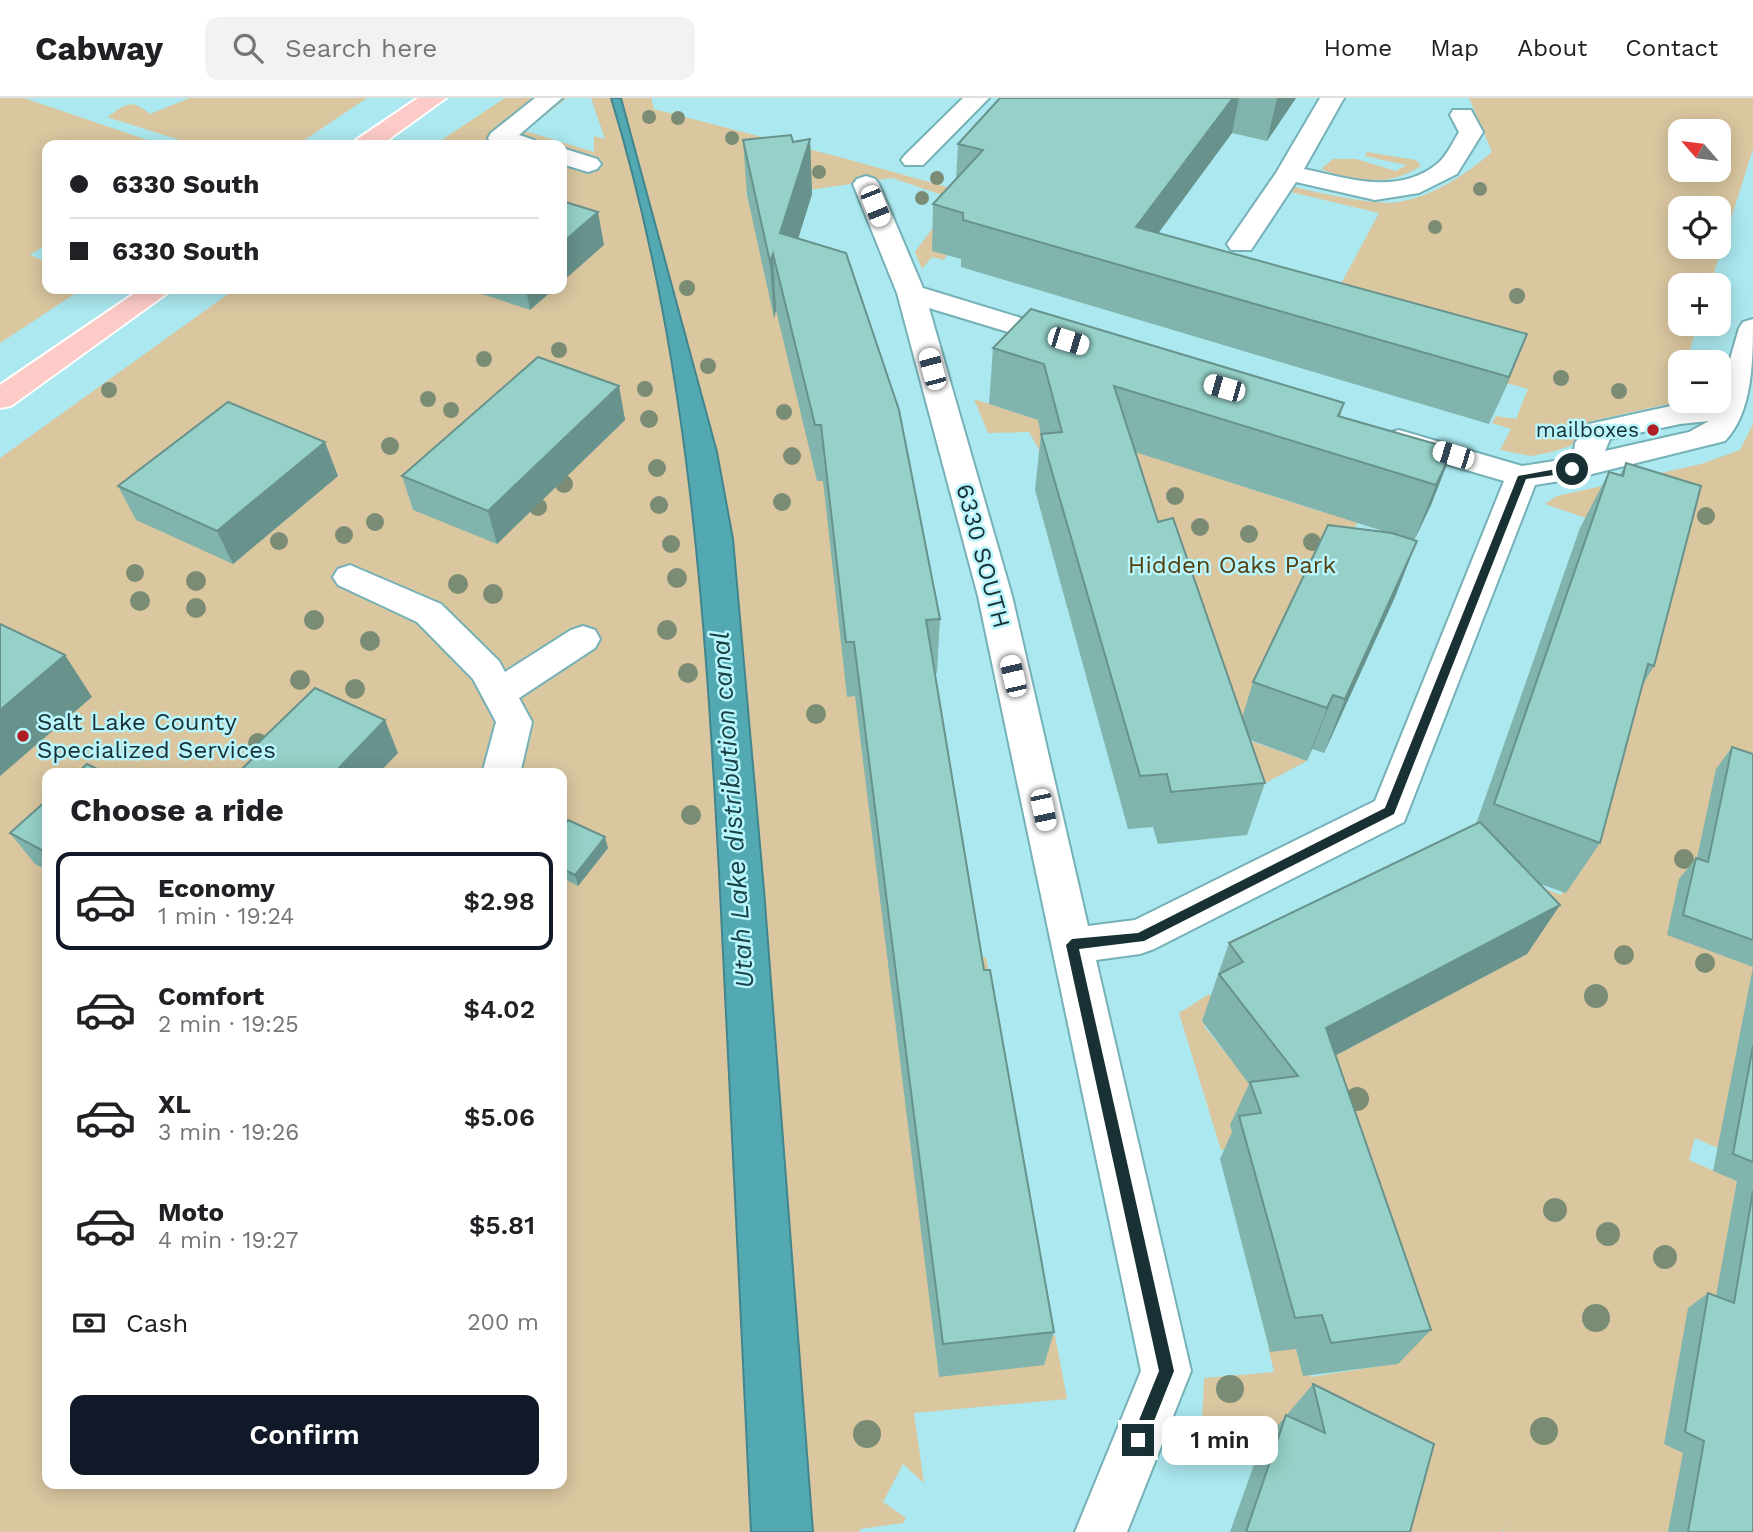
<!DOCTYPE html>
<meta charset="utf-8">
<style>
body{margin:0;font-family:"Work Sans",sans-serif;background:#f2f2f2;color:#202124;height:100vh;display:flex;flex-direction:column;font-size:26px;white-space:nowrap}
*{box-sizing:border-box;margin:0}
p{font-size:23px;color:#757577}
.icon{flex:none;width:38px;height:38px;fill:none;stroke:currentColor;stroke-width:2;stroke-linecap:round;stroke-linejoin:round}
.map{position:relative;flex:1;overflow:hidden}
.side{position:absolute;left:42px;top:670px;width:525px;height:721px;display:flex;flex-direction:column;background:#fff;border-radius:14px;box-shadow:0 4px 18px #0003}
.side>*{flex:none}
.top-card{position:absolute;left:42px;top:42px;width:525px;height:154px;border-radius:14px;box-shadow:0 4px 18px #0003;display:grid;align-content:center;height:154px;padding:0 28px;background:#fff}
.needle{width:46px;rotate:298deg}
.tools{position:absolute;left:1668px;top:21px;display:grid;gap:14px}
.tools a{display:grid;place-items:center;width:63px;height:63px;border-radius:14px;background:#fff;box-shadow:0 4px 18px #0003;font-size:35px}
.end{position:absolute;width:32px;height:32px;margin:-16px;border:9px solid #193134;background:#fff;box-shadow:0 0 0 4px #fff}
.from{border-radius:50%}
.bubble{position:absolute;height:49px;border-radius:14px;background:#fff;box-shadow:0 4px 18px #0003;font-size:23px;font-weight:600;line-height:49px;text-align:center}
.car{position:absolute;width:21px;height:42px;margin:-21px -10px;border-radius:9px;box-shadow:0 0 5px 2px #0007;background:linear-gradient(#fff 24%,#345 0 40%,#fff 0 76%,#345 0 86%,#fff 0)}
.top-card b{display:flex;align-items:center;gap:24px;height:66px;font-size:26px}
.top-card b+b{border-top:2px solid #e0e0e0}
.top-card i{width:18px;height:18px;background:#202124}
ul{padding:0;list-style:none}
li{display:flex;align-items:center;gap:21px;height:98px;margin:0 14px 10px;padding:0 14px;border:4px solid transparent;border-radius:14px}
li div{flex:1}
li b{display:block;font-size:26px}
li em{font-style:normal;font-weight:600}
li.current{border-color:#111827}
li>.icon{width:63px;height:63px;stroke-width:1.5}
h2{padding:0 28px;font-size:32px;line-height:84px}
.pay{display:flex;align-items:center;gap:18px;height:77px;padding:0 28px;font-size:26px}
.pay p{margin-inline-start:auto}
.button{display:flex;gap:14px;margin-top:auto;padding:14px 28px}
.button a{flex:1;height:80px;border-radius:14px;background:#111827;color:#fff;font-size:28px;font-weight:600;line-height:80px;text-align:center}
header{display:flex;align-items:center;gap:42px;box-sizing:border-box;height:98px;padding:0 35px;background:#fff;border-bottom:2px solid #e0e0e0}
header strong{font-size:33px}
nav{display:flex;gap:38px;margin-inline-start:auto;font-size:24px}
.search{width:490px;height:63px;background:#f2f2f2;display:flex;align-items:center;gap:18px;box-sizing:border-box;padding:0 24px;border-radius:14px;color:#757577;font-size:26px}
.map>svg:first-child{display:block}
.green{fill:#dac7a0;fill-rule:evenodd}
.water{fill:#53a9b2;stroke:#42858c;stroke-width:2}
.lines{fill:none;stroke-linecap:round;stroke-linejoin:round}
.minor-casing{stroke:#75b1b7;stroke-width:4}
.major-casing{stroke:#fff;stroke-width:4}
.minor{fill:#fff;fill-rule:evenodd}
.major{fill:#fdcbc7;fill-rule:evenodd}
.tree{fill:#7b8c75}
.wall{fill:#80b4ac;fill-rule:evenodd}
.shaded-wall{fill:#68928c}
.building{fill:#95d1c8;stroke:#68928c;stroke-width:2}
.route{fill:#193134}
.poi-dot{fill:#af1d25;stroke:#b8f5fc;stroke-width:2.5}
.labels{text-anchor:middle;stroke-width:5;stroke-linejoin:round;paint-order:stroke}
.far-poi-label{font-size:21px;fill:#193134;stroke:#b8f5fc;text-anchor:end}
.street-label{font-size:24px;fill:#193134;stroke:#b8f5fc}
.park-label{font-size:24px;fill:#544011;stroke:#b8f5fc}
.poi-label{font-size:24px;fill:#193134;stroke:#b8f5fc;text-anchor:start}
.water-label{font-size:26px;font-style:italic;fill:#184145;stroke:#b8f5fc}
</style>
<header>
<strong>Cabway</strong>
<div class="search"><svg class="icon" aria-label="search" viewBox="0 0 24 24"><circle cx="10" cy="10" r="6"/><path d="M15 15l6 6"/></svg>Search here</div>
<nav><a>Home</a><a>Map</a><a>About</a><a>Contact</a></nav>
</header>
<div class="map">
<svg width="1753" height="1434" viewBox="0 0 1753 1434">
<rect width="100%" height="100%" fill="#abe8ef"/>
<g class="green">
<path d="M 0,0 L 24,0 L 162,47 L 47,47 L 47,146 L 30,157 L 47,164 L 47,191 L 82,191 L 0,245 Z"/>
<path d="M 190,0 L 367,0 L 297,47 L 195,47 L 107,19 C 128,6 129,0 150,16 Z"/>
<path d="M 505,0 L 567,0 L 525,33 L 594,54 L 594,38 L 605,41 L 591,0 L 651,0 L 654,11 L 843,60 L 1335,197 L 1379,115 L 1282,92 L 1286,87 C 1311,93 1374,108 1398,104 C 1434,98 1465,77 1492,54 L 1469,0 L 1753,0 L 1753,51 L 1710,187 L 1680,187 L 1680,226 L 1698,226 L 1686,264 L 1680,264 L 1680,303 L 1699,303 L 1698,305 L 1677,304 L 1597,322 L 1570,348 L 1552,354 L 1531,358 L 1500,352 L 1511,331 L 1492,325 L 1496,318 L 1516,321 L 1528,291 L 1294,225 L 1288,265 L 1226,247 L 1231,239 L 948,155 L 944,162 L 932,159 L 922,171 L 915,154 L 954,101 L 892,80 L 809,92 L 746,94 L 831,406 L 853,598 L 919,595 L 918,581 L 936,579 L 946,637 L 926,639 L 964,860 L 986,859 L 999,936 L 947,1278 L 1032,1265 L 1029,1245 L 1055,1237 L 1067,1301 L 914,1315 L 924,1385 L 903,1366 L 883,1404 L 906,1420 L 903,1425 L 860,1431 L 859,1434 L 0,1434 L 0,360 L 235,191 L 562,191 L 562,47 L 434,47 ZM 1680,33 L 1718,33 L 1718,72 L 1680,72 ZM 1680,110 L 1718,110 L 1718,149 L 1680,149 ZM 47,676 L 562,676 L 562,1386 L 47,1386 Z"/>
<path d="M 1367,54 L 1416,62 L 1421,68 C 1388,89 1356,85 1321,71 L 1333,61 L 1356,61 L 1396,73 L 1406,67 L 1365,58 Z"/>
<path d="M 974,301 L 1322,414 L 1377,390 L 1237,638 L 1307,663 L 1235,701 L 1029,334 L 988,335 Z"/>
<path d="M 1753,326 L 1753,939 L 1736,1058 L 1695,1040 L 1689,1062 L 1737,1083 L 1722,1169 L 1753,1386 L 1674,1404 L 1668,1434 L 1504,1434 L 1505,1426 L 1503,1434 L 1375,1434 L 1288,1360 L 1202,1326 L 1204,1280 L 1274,1274 L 1268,1249 L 1297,1246 L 1311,1279 L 1393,1266 L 1245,1046 L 1221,1052 L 1179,915 L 1209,896 L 1222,916 L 1204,928 L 1252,988 L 1490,769 L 1561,797 L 1605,649 L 1589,421 L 1545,406 L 1557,398 L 1701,366 L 1740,352 Z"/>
</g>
<path class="water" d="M 611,0 L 621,0 L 717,354 L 733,441 L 764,792 L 813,1434 L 751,1434 C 740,1214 731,994 719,774 C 705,513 688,252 611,0 Z"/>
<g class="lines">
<defs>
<g id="minor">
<path d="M 535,0 L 562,0 L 519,37 L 534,42 L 537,47 L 491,45 L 488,40 L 491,35 Z"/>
<path d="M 963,0 L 989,0 L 923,67 L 905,67 L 901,62 L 905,57 Z"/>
<path d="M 1320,0 L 1344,0 L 1304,71 C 1348,80 1397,98 1437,66 C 1446,59 1453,44 1459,34 L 1450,17 L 1453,12 L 1471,12 L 1483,34 L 1457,76 L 1419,95 L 1375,102 L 1296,84 L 1251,152 L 1231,152 L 1227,146 L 1276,75 Z"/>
<path d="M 562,50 L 597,61 L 601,66 L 597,71 L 588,74 L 562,66 Z"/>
<path d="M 866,78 L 875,81 L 879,86 L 923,190 L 1077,237 L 1081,243 L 1077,249 L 1067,252 L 929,210 L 1012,498 L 1088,828 L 1135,822 L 1375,703 L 1504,383 L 1388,349 L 1384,342 L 1388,335 L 1399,332 L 1522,368 L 1573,360 L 1575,345 L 1589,326 L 1680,306 L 1718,303 L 1739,230 L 1743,224 L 1753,221 C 1753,261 1753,314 1725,343 L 1572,381 L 1535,387 L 1404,724 L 1154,851 L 1140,856 L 1096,862 L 1191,1273 L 1127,1434 L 1075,1434 L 1141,1273 L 978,498 L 897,195 L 853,86 L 857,81 ZM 1709,323 L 1689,334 L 1605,353 L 1610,341 L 1680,326 Z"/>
<path d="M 350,467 L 441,506 L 499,563 L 505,574 L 571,532 L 583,528 L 595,532 L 600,541 L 595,550 L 519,600 L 532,624 L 520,676 L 482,676 L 496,624 L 473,581 L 417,524 L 338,487 L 333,479 L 338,471 Z"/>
</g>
<g id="major">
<path d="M 418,0 L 446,0 L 381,47 L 353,47 L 356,42 Z"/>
<path d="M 141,191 L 173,191 L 11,308 L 0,310 L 0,287 Z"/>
</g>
</defs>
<use href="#minor" class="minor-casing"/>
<use href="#major" class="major-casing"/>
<use href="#minor" class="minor"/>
<use href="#major" class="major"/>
</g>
<g class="tree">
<circle cx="649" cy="19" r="7"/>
<circle cx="678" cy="20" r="7"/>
<circle cx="732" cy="40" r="7"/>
<circle cx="819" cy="74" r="7"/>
<circle cx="937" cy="80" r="7"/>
<circle cx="1480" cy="91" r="7"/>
<circle cx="922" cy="100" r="7"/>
<circle cx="1435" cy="129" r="7"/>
<circle cx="687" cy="190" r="8"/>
<circle cx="1517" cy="198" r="8"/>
<circle cx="559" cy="252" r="8"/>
<circle cx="484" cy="261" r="8"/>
<circle cx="708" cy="268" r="8"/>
<circle cx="1561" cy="280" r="8"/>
<circle cx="645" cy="291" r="8"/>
<circle cx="109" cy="292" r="8"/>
<circle cx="1619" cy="293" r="8"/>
<circle cx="428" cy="301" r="8"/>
<circle cx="451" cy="312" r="8"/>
<circle cx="784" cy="314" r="8"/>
<circle cx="649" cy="321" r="9"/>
<circle cx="390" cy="348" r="9"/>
<circle cx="792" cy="358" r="9"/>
<circle cx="657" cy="370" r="9"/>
<circle cx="564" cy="386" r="9"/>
<circle cx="1175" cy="398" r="9"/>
<circle cx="782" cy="404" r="9"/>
<circle cx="659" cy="407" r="9"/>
<circle cx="538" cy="409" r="9"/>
<circle cx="1706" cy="418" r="9"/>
<circle cx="375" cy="424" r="9"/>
<circle cx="1200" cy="429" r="9"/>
<circle cx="1249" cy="436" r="9"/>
<circle cx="344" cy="437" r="9"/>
<circle cx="279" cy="443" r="9"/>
<circle cx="1312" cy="444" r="9"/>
<circle cx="671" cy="446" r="9"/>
<circle cx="135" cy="475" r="9"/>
<circle cx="677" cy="480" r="10"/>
<circle cx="196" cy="483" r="10"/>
<circle cx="458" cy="486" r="10"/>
<circle cx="493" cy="496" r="10"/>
<circle cx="140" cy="503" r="10"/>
<circle cx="196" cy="510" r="10"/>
<circle cx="314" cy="522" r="10"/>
<circle cx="667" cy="532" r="10"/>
<circle cx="370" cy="543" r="10"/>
<circle cx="688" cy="575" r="10"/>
<circle cx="300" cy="582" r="10"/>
<circle cx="355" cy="591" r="10"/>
<circle cx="816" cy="616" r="10"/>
<circle cx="258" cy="645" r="10"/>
<circle cx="691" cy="717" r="10"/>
<circle cx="1684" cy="761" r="10"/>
<circle cx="1624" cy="857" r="10"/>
<circle cx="1705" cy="865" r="10"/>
<circle cx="1596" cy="898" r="12"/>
<circle cx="1357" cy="1001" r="12"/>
<circle cx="1555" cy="1112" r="12"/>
<circle cx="1608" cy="1136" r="12"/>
<circle cx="1665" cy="1159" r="12"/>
<circle cx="1596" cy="1220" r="14"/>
<circle cx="1230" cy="1291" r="14"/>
<circle cx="1544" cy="1333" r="14"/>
<circle cx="867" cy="1336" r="14"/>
</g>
<g class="wall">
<path d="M 1000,0 L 1296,0 L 1267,43 L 1232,35 L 1158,135 L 1527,236 L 1489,326 L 961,169 L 961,161 L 932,153 L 933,106 L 956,81 L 958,46 Z"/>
<path d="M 810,41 L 812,96 L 798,140 L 940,521 L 937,575 L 934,576 L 984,872 L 1054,1234 L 1044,1267 L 939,1279 L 855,598 L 847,599 L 823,383 L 817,383 L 776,212 L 774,220 L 747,97 L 743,42 L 793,44 Z"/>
<path d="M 467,191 L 554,191 L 530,212 Z"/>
<path d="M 993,250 L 1344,305 L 1340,318 L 1453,351 L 1431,407 L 1414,442 L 1395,499 L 1324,655 L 1312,651 L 1307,663 L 1250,642 L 1265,685 L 1247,737 L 1158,746 L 1153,729 L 1128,731 L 1035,392 L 1041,336 L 1038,322 L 989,306 ZM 1135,354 L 1389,435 L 1253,584 L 1242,620 L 1158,424 Z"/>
<path d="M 619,288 L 625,322 L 497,446 L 413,412 L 402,378 Z"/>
<path d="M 1626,365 L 1654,568 L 1642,588 L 1600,745 L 1566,795 L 1540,786 L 1560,807 L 1527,856 L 1335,958 L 1431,1232 L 1398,1266 L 1303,1278 L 1296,1251 L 1270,1254 L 1220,1061 L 1232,1034 L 1230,1027 L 1249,986 L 1202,923 L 1212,894 L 1229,845 L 1476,726 L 1580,430 L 1609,374 L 1620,377 Z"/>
<path d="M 338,378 L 233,466 L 136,422 L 118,388 Z"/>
<path d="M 1732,649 L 1753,656 L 1753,1434 L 1668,1434 L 1683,1355 L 1664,1346 L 1688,1210 L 1708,1195 L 1716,1198 L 1737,1083 L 1713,1073 L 1753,869 L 1667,837 L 1679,781 L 1696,760 L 1697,760 L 1716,671 Z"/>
<path d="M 47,702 L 47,772 L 35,766 L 10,735 Z"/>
<path d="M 562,730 L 608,750 L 578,788 L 562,780 Z"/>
<path d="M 1313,1286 L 1410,1434 L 1230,1434 L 1261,1347 Z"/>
</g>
<g class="shaded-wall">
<path d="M 1233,0 L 1239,0 L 1232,35 L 1132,171 L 1136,129 Z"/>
<path d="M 1277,0 L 1296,0 L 1267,43 Z"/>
<path d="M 810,41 L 812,96 L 783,190 L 780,135 Z"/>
<path d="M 598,114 L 604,147 L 562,184 L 562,145 Z"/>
<path d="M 773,156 L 776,212 L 774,220 L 770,164 Z"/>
<path d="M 526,191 L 554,191 L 530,212 Z"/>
<path d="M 1527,236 L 1508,284 L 1489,326 L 1509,279 Z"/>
<path d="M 619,288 L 625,322 L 497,446 L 488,413 Z"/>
<path d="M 325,344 L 338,378 L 233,466 L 217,433 Z"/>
<path d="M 1453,351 L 1431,407 L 1414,443 L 1436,387 Z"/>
<path d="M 1417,443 L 1395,499 L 1324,655 L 1345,601 Z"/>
<path d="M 65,557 L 92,599 L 0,678 L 0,612 Z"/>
<path d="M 1333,597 L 1312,651 L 1307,663 L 1327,610 Z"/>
<path d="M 385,622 L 398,655 L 378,676 L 333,676 Z"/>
<path d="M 605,739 L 608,750 L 578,788 L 575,777 Z"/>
<path d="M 1560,807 L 1527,856 L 1302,975 L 1326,930 Z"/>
</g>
<g class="building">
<path d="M 1000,0 L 1233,0 L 1136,129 L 1527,236 L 1509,279 L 963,122 L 963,115 L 933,106 L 983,52 L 958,46 Z"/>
<path d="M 791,37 L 793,44 L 810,41 L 780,135 L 846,155 L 899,312 L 940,521 L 926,522 L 984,872 L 990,872 L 1054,1234 L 943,1246 L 854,544 L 846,544 L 821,327 L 815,327 L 773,156 L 770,164 L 743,42 Z"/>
<path d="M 562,103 L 598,114 L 562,145 Z"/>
<path d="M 1031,211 L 1344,305 L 1338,318 L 1453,351 L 1436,387 L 1114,288 L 1158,424 L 1173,420 L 1265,685 L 1171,694 L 1167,676 L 1140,678 L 1041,336 L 1062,334 L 1044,266 L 993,250 Z"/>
<path d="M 538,259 L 619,288 L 488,413 L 402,378 Z"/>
<path d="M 228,304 L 325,344 L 217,433 L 118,388 Z"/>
<path d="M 1626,365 L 1701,388 L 1654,568 L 1648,566 L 1600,745 L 1494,706 L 1609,374 L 1623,378 Z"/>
<path d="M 1328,427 L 1392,435 L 1417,443 L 1345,601 L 1333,597 L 1327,610 L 1253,584 Z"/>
<path d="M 0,526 L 65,557 L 0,612 Z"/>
<path d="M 315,590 L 385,622 L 333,676 L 237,676 L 261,652 L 254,649 Z"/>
<path d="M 1732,649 L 1753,656 L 1753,842 L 1683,817 L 1696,760 L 1708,764 Z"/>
<path d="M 87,666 L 107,676 L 76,676 Z"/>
<path d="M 47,702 L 47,755 L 10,735 Z"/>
<path d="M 568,722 L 605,739 L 575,777 L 562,771 L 562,730 Z"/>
<path d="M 1480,724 L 1560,807 L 1326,930 L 1431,1232 L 1331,1245 L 1322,1217 L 1295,1220 L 1239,1018 L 1261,1015 L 1250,984 L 1298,978 L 1219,876 L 1243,864 L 1229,845 Z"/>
<path d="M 1753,948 L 1753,1064 L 1733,1056 Z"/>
<path d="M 1753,1093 L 1753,1434 L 1688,1434 L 1704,1343 L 1685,1334 L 1708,1195 L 1734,1205 Z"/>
<path d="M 1313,1286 L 1434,1346 L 1410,1434 L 1246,1434 L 1286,1317 L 1325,1335 Z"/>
</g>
<path class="route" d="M 1572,368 L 1575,374 L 1526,381 L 1394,716 L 1144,843 L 1079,851 L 1174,1273 L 1144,1348 L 1133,1348 L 1131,1342 L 1159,1273 L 1066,847 L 1072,841 L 1138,835 L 1385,710 L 1518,378 Z"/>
<g class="poi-dot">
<circle cx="1653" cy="332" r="7"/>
<circle cx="23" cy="638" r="7"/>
</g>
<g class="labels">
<g class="far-poi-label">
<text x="1639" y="339">mailboxes</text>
</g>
<g class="street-label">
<text transform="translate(983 458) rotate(75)" y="8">6330 SOUTH</text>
</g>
<g class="park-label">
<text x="1232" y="475">Hidden Oaks Park</text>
</g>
<g class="poi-label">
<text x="37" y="632">Salt Lake County<tspan x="37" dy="28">Specialized Services</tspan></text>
</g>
<g class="water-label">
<text transform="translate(732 712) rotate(-94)" y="9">Utah Lake distribution canal</text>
</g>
</g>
</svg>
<div class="tools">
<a><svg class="needle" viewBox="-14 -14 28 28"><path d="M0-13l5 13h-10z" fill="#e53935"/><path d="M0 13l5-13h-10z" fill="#757577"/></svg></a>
<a><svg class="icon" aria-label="locate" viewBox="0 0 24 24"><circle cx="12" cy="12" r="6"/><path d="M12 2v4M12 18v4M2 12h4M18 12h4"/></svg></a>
<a>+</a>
<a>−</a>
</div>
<i class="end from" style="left:1572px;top:371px"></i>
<i class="end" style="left:1138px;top:1342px"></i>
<div class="bubble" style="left:1162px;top:1318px;width:116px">1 min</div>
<i class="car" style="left:875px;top:108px;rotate:158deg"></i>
<i class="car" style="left:1068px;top:243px;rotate:107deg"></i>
<i class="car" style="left:932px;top:271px;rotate:345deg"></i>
<i class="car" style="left:1224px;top:290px;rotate:286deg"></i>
<i class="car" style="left:1453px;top:357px;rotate:287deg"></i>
<i class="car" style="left:1013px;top:578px;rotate:347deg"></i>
<i class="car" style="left:1043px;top:712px;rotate:168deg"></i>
<div class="top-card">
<b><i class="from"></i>6330 South</b>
<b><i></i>6330 South</b>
</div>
<section class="side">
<h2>Choose a ride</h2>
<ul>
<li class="current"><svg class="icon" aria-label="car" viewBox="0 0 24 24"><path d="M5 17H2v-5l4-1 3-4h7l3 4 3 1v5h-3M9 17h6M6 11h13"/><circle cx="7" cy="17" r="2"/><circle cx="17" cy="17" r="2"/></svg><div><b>Economy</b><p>1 min · 19:24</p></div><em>$2.98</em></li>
<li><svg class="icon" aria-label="car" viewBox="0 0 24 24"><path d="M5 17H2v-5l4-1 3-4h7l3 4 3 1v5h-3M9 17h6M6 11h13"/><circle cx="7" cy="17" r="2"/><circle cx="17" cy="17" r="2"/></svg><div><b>Comfort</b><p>2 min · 19:25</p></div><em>$4.02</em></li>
<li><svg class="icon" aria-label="car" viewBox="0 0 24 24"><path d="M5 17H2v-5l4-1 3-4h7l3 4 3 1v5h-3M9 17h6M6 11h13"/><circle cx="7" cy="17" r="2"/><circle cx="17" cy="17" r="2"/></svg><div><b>XL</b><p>3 min · 19:26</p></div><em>$5.06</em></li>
<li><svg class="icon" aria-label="car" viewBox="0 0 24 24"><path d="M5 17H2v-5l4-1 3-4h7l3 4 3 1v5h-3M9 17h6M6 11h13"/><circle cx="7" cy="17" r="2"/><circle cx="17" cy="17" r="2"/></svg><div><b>Moto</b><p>4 min · 19:27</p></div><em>$5.81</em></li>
</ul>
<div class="pay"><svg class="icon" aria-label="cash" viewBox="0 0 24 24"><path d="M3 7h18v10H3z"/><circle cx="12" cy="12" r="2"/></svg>Cash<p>200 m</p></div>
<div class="button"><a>Confirm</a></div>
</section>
</div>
